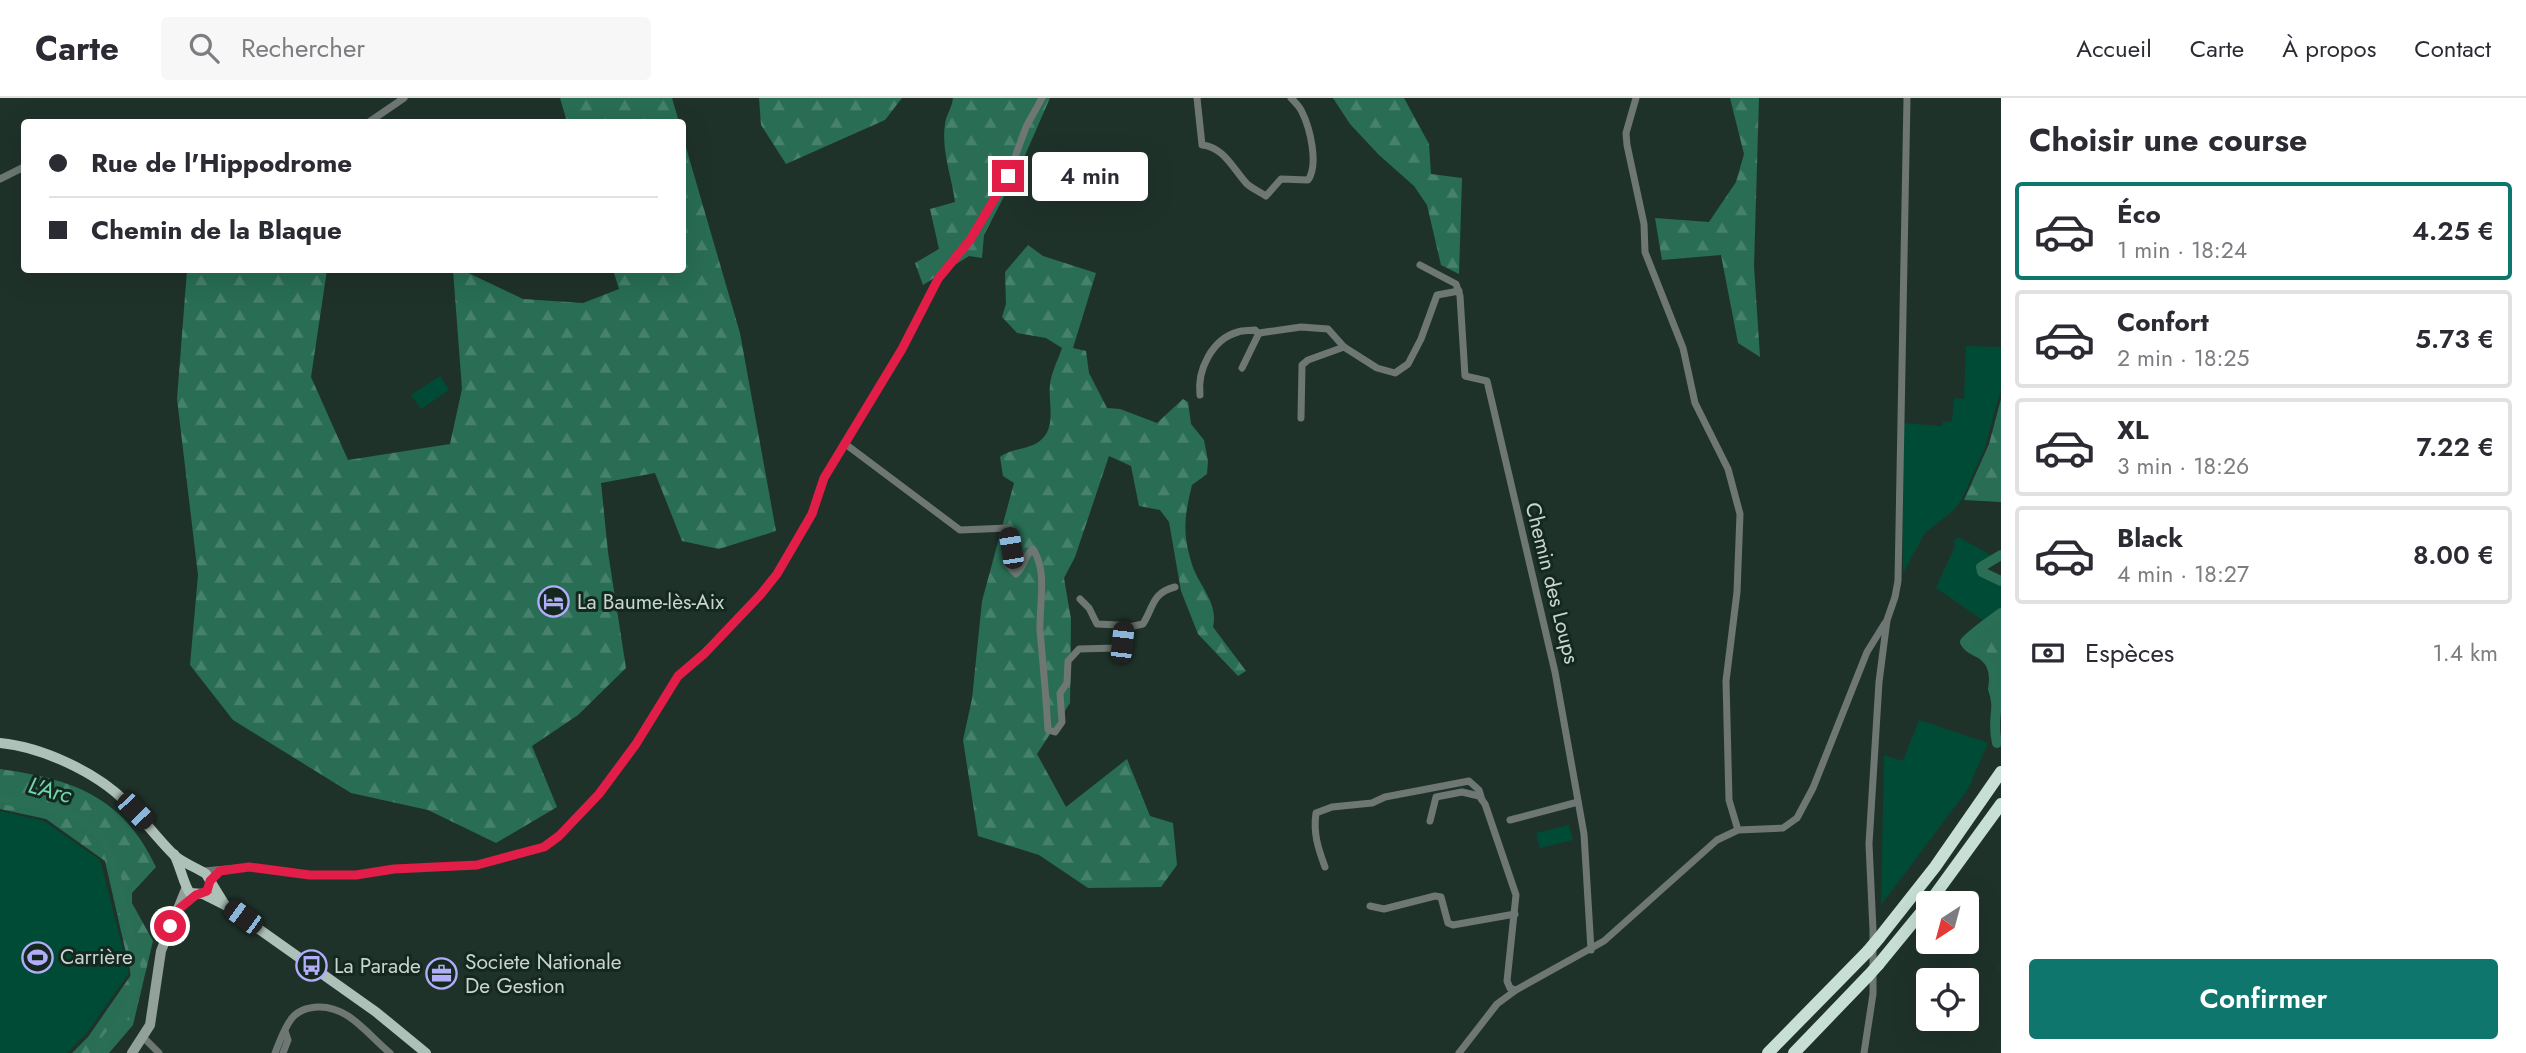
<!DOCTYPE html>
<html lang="fr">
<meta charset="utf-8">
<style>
body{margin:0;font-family:Jost,sans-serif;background:#f7f7f7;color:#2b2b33;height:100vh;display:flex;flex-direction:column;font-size:26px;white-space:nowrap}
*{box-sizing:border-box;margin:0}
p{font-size:23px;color:#7c7c81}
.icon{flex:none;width:38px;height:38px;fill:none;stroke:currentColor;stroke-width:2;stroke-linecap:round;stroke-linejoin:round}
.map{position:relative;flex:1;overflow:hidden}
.details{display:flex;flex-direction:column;background:#fff;width:525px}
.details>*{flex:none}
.top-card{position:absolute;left:21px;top:21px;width:665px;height:154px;border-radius:7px;box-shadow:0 7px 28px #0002;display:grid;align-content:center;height:154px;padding:0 28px;background:#fff}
.needle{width:46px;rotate:216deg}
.fabs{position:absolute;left:1916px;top:793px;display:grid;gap:14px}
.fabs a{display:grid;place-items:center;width:63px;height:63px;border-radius:7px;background:#fff;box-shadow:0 7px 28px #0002;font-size:35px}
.end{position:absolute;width:32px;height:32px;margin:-16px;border:9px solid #e11d48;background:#fff;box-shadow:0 0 0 4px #fff}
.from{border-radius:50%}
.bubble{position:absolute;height:49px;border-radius:7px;background:#fff;box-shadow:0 7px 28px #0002;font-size:23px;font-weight:600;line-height:49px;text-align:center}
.car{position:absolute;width:21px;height:42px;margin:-21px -10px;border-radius:9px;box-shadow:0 0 5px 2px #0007;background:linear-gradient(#222 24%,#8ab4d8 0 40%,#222 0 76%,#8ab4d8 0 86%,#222 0)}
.top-card b{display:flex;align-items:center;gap:24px;height:66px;font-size:26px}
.top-card b+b{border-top:2px solid #e1e1e2}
.top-card i{width:18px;height:18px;background:#2b2b33}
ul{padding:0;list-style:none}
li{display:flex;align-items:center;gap:21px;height:98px;margin:0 14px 10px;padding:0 14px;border:4px solid #e1e1e2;border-radius:7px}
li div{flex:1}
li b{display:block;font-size:26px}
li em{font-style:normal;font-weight:600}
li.active{border-color:#0f766e}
li>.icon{width:63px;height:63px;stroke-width:1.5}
h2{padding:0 28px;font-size:32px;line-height:84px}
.pay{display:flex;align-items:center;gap:18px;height:77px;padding:0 28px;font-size:26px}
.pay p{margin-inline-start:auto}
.cta{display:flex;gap:14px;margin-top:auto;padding:14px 28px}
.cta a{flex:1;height:80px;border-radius:7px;background:#0f766e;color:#fff;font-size:28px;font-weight:600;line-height:80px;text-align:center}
header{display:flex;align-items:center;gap:42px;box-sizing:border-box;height:98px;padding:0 35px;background:#fff;border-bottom:2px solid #e1e1e2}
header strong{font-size:33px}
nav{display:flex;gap:38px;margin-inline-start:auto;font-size:24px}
.search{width:490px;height:63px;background:#f7f7f7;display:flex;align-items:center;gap:18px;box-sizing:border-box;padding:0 24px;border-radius:7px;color:#7c7c81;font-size:26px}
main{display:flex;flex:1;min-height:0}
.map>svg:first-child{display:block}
.green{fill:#004b36}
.forest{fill:url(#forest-firs)}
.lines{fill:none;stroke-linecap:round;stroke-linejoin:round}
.river{stroke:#296e55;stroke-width:10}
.minor{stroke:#6e7773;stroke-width:7}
.secondary{stroke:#92a19a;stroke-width:10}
.primary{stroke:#aec1b8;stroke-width:10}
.motorway{stroke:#c7dfd4;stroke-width:12}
.motorway-bridge{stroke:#c7dfd4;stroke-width:12}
.route{stroke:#e11d48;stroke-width:9}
.labels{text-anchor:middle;stroke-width:6;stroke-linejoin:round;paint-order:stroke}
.street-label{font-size:21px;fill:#c9d5cf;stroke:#152820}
.poi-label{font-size:21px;fill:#c9d5cf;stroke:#152820;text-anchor:start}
.water-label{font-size:23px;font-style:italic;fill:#71d5ae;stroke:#152820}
</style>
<header>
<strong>Carte</strong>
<div class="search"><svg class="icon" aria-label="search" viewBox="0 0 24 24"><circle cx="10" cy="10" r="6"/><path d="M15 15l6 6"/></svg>Rechercher</div>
<nav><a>Accueil</a><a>Carte</a><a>À propos</a><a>Contact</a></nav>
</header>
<main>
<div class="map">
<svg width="2001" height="955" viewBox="0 0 2001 955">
<defs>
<pattern id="forest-firs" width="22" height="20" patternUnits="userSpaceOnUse" patternTransform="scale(1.75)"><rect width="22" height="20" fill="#286d54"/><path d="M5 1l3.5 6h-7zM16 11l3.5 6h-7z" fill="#46816c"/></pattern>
</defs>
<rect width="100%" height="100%" fill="#1f322a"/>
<g class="green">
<path d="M 1966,248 L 2001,249 L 2001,291 L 1984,352 L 1962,401 L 1954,412 L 1925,435 L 1903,475 L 1902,325 L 1942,328 L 1943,323 L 1952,324 L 1954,300 L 1964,301 Z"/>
<path d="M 440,278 L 449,292 L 421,311 L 411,297 Z"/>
<path d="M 1958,439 L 1994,459 L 1979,469 L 1982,477 L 2001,485 L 2001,514 L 1987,525 L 1936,490 L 1955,448 L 1954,443 Z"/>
<path d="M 1919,622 L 1988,645 L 1968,691 L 1881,807 L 1884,657 L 1903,663 Z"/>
<path d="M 0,713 L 44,723 L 100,762 L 129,875 L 86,936 L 67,955 L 0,955 Z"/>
<path d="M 1569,727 L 1573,742 L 1540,750 L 1536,735 Z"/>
</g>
<g class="forest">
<path d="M 560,0 L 672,0 L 679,24 L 567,24 Z"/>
<path d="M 759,0 L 902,0 L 885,22 L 786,66 L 761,27 Z"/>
<path d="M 953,0 L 1050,0 L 1023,62 L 984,137 L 982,160 L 969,158 L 923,187 L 915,165 L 939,151 L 930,111 L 955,104 C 952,79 941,53 945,26 C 946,17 952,10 953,0 Z"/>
<path d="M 1333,0 L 1404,0 L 1429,46 L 1431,76 L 1462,80 L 1459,176 L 1441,167 L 1427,107 L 1414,88 L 1379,57 L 1350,26 Z"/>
<path d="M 1730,0 L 1759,0 L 1754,168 L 1760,259 L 1738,245 L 1721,157 L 1662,162 L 1655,120 L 1709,124 L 1736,84 L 1744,56 Z"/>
<path d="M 683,39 L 740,235 L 776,433 L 719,451 L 682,443 L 655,375 L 601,385 L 608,454 L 626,570 L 578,617 L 532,648 L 557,709 L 496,745 L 428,712 L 351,695 L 233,622 L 190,567 L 198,477 L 177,301 L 187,172 L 327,172 L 311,279 L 348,362 L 450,346 L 462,291 L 453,172 L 462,172 L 523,201 L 583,205 L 619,191 L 613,172 L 682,172 Z"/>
<path d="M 1028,147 L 1043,158 L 1096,175 L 1073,250 L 1086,253 L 1089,275 L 1107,310 L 1120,311 L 1157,325 L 1183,301 L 1188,304 L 1191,326 L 1204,342 L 1208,363 L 1207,376 L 1192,387 C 1185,416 1182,433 1191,463 C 1197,487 1219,503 1213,529 L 1246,573 L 1238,578 L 1198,536 L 1181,493 L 1169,424 L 1160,412 L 1139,408 L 1131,368 L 1109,358 L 1075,459 L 1064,480 L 1071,521 L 1070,605 L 1037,656 L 1066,709 L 1127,661 L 1150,718 L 1173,725 L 1177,767 L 1161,789 L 1088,790 L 1039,757 L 978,738 L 963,642 L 972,601 L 982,503 L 1014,385 L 1003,378 L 1000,359 C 1012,349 1031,353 1043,340 C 1056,326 1048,303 1050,287 C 1051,275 1058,262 1062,250 L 1046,240 L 1017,235 L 1002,219 L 1006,206 L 1005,174 Z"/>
<path d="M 2001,301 L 2001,404 L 1964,402 L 1989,346 Z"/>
<path d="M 2001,517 L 2001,603 C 1999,598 1995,592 1995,587 C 1995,579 1996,573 1991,565 C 1985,554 1971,554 1967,543 Z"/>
<path d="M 0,671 C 72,681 123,698 156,769 L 132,795 L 132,805 L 153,843 L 133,927 L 109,955 L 72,955 L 88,939 L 131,877 L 105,763 L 46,721 L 0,711 Z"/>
</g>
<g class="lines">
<g class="river">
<path d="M 2001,457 L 1981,469 L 1982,474 L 2001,483"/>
<path d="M 1997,645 C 1991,620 2001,612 1993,591 C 1995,580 1994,566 1984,558 C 1977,552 1970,553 1965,544 C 1970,537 1993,521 2001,515"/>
<path d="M 0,701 C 30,706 73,710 96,733 C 111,748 114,772 119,792 C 138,866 152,893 95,955"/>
</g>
<g class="minor">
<path d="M 1197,0 L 1202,47 C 1224,49 1233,71 1247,86 C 1253,91 1260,94 1266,98 L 1281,81 L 1308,82 C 1319,67 1310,30 1302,14 C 1300,9 1295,4 1291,0"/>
<path d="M 1636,0 L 1626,35 L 1627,47 L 1644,126 L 1645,154 L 1683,250 L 1695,305 L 1728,371 L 1740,416 L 1737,494 L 1726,583 L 1729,702 L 1738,732"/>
<path d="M 369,24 L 404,0"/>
<path d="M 0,81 L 24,69"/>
<path d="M 1420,167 L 1456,186 L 1460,198 L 1465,278 L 1487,283 L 1555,574 L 1584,736 L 1591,852"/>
<path d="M 1242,270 L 1259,235 L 1301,229 L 1328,231 L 1344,249"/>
<path d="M 1200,297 C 1197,272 1212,241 1238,234 C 1243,232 1250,233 1255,232 L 1259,236"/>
<path d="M 1301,320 L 1302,267 L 1308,262 L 1344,249 L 1377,270 L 1395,275 L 1408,266 L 1421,241 L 1437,197 L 1459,193"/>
<path d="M 844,345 L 960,432 L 1008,430 L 1011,450 L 1007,466 L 1016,476 C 1025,469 1024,457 1033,451 C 1048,474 1039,506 1040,532 C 1043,565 1046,598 1048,632 L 1055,634 L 1062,624 L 1060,595 L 1067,585 L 1068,563 L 1079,551 L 1116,550 L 1122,544 L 1124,530 L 1118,527 L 1097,526 L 1089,510 L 1080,501"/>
<path d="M 1124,530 L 1143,526 C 1154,508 1152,495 1175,489"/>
<path d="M 1510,722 L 1578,704"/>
<path d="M 1430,723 L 1436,699 L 1462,694 L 1479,698 L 1485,706 L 1516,797 L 1507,883 L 1510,890 L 1516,892"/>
<path d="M 1325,769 C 1318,750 1313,735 1316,715 L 1332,709 L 1372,705 L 1385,699 L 1469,683 L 1479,692 L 1482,702"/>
<path d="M 204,773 L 249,769 L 310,777 L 356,777 L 394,771 L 477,767 L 544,749 L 559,738 L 599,696 L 636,646 L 678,578 L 705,554 L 761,497 L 777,476 L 812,416 L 824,380 L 902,251 L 938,181 L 970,142 L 1008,78 L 1026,29 L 1042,0"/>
<path d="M 1370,808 L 1384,811 L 1435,798 L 1441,799 L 1448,825 L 1453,827 L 1515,816"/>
<path d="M 143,939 L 159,955"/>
<path d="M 275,955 C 280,943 284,930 292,920 C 299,912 307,910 317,909 C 348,907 368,937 390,955"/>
<path d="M 283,955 L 288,942 L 285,933"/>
<path d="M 1459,955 L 1497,906 L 1516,892 L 1604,843 L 1717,742 L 1738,732 L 1783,730 L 1797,720 L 1813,690 L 1867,554 L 1885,525"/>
<path d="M 1864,955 L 1873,896 L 1873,832 L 1869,746 L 1879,584 L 1887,522 L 1895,499 L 1898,483 L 1907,0"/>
</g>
<path class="secondary" d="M 132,955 L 150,927 L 161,853 L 186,791"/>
<g class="primary">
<path d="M 0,645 C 42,649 96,674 126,704 C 143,721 157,740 174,757 C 184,766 196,769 206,776 L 225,807"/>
<path d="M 174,756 C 180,767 184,788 190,795 L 203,796 L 225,807 L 376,914 L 426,955"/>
</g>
<g class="motorway">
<path d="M 1929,805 L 2001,706"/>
<path d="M 1879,840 L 1935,769 L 2001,674"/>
<path d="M 1878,867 L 1928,806"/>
<path d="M 1768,955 L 1868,853"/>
<path d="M 1794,955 L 1868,878"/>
</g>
<g class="motorway-bridge">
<path d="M 1868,853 L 1879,840"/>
<path d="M 1868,878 L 1878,867"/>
</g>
</g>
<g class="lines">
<path class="route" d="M 170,828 L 175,816 L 180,810 L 196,797 L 207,793 L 210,783 L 220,773 L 249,769 L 310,777 L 356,777 L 394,771 L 477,767 L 544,749 L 559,738 L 599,696 L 636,646 L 678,578 L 705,555 L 761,496 L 777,476 L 812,416 L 824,380 L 902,251 L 938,181 L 970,142 L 1008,78"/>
</g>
<defs>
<symbol id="hotel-ring" viewBox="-11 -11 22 22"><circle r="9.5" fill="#152820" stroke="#b2adf9" stroke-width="1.5"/><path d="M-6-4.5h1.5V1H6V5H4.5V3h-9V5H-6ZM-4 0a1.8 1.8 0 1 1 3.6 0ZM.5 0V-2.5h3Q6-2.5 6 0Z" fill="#b2adf9"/></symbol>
<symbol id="stadium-ring" viewBox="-11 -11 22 22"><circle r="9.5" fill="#152820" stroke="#b2adf9" stroke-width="1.5"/><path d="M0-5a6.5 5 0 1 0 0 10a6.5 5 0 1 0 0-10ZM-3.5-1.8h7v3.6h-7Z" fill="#b2adf9"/></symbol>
<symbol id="bus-ring" viewBox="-11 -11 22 22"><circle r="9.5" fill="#152820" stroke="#b2adf9" stroke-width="1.5"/><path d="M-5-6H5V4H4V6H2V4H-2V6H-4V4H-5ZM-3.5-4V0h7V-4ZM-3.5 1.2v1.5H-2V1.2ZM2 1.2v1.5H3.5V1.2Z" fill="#b2adf9"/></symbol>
<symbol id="office-ring" viewBox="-11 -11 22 22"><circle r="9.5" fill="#152820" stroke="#b2adf9" stroke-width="1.5"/><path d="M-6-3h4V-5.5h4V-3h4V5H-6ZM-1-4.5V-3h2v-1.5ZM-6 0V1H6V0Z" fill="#b2adf9"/></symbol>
</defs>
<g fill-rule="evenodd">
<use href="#hotel-ring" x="536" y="486" width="35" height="35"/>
<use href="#stadium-ring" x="20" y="842" width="35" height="35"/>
<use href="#bus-ring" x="294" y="850" width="35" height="35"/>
<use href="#office-ring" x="424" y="858" width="35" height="35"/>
</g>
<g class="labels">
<g class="street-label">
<text transform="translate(1552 485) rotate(76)" y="7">Chemin des Loups</text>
</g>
<g class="poi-label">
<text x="577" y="511">La Baume-lès-Aix</text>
<text x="60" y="866">Carrière</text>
<text x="465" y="871">Societe Nationale<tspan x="465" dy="24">De Gestion</tspan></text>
<text x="334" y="875">La Parade</text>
</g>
<g class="water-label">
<text transform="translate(50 692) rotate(15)" y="8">L'Arc</text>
</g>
</g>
</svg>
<div class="fabs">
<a><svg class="needle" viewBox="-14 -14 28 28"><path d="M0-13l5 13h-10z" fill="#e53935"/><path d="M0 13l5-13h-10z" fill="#7c7c81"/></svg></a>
<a><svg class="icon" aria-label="locate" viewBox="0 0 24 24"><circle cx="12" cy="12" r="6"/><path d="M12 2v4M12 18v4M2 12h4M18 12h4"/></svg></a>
</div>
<i class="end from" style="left:170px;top:828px"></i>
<i class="end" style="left:1008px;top:78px"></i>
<div class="bubble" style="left:1032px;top:54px;width:116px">4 min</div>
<i class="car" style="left:1011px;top:450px;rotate:351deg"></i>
<i class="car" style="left:1122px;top:544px;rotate:6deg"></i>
<i class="car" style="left:135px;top:713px;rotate:136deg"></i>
<i class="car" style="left:243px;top:819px;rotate:306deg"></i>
<div class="top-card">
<b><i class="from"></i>Rue de l'Hippodrome</b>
<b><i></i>Chemin de la Blaque</b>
</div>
</div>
<section class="details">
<h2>Choisir une course</h2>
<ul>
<li class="active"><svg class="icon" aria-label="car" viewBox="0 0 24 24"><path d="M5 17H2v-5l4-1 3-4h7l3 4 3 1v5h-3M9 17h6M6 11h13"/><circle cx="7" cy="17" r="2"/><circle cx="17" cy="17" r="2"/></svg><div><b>Éco</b><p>1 min · 18:24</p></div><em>4.25 €</em></li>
<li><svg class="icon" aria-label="car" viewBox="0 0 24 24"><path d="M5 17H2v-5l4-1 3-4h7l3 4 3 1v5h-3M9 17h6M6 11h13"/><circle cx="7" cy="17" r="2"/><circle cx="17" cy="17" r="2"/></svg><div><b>Confort</b><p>2 min · 18:25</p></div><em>5.73 €</em></li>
<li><svg class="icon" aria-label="car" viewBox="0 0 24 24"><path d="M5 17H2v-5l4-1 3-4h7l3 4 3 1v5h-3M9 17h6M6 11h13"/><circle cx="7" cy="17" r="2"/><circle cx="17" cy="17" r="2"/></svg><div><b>XL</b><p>3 min · 18:26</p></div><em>7.22 €</em></li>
<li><svg class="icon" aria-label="car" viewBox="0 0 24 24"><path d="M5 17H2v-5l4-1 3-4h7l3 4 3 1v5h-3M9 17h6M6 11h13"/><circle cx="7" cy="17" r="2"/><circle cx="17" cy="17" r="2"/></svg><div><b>Black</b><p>4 min · 18:27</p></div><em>8.00 €</em></li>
</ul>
<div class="pay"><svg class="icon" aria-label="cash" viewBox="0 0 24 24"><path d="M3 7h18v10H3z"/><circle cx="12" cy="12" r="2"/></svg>Espèces<p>1.4 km</p></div>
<div class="cta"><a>Confirmer</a></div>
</section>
</main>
